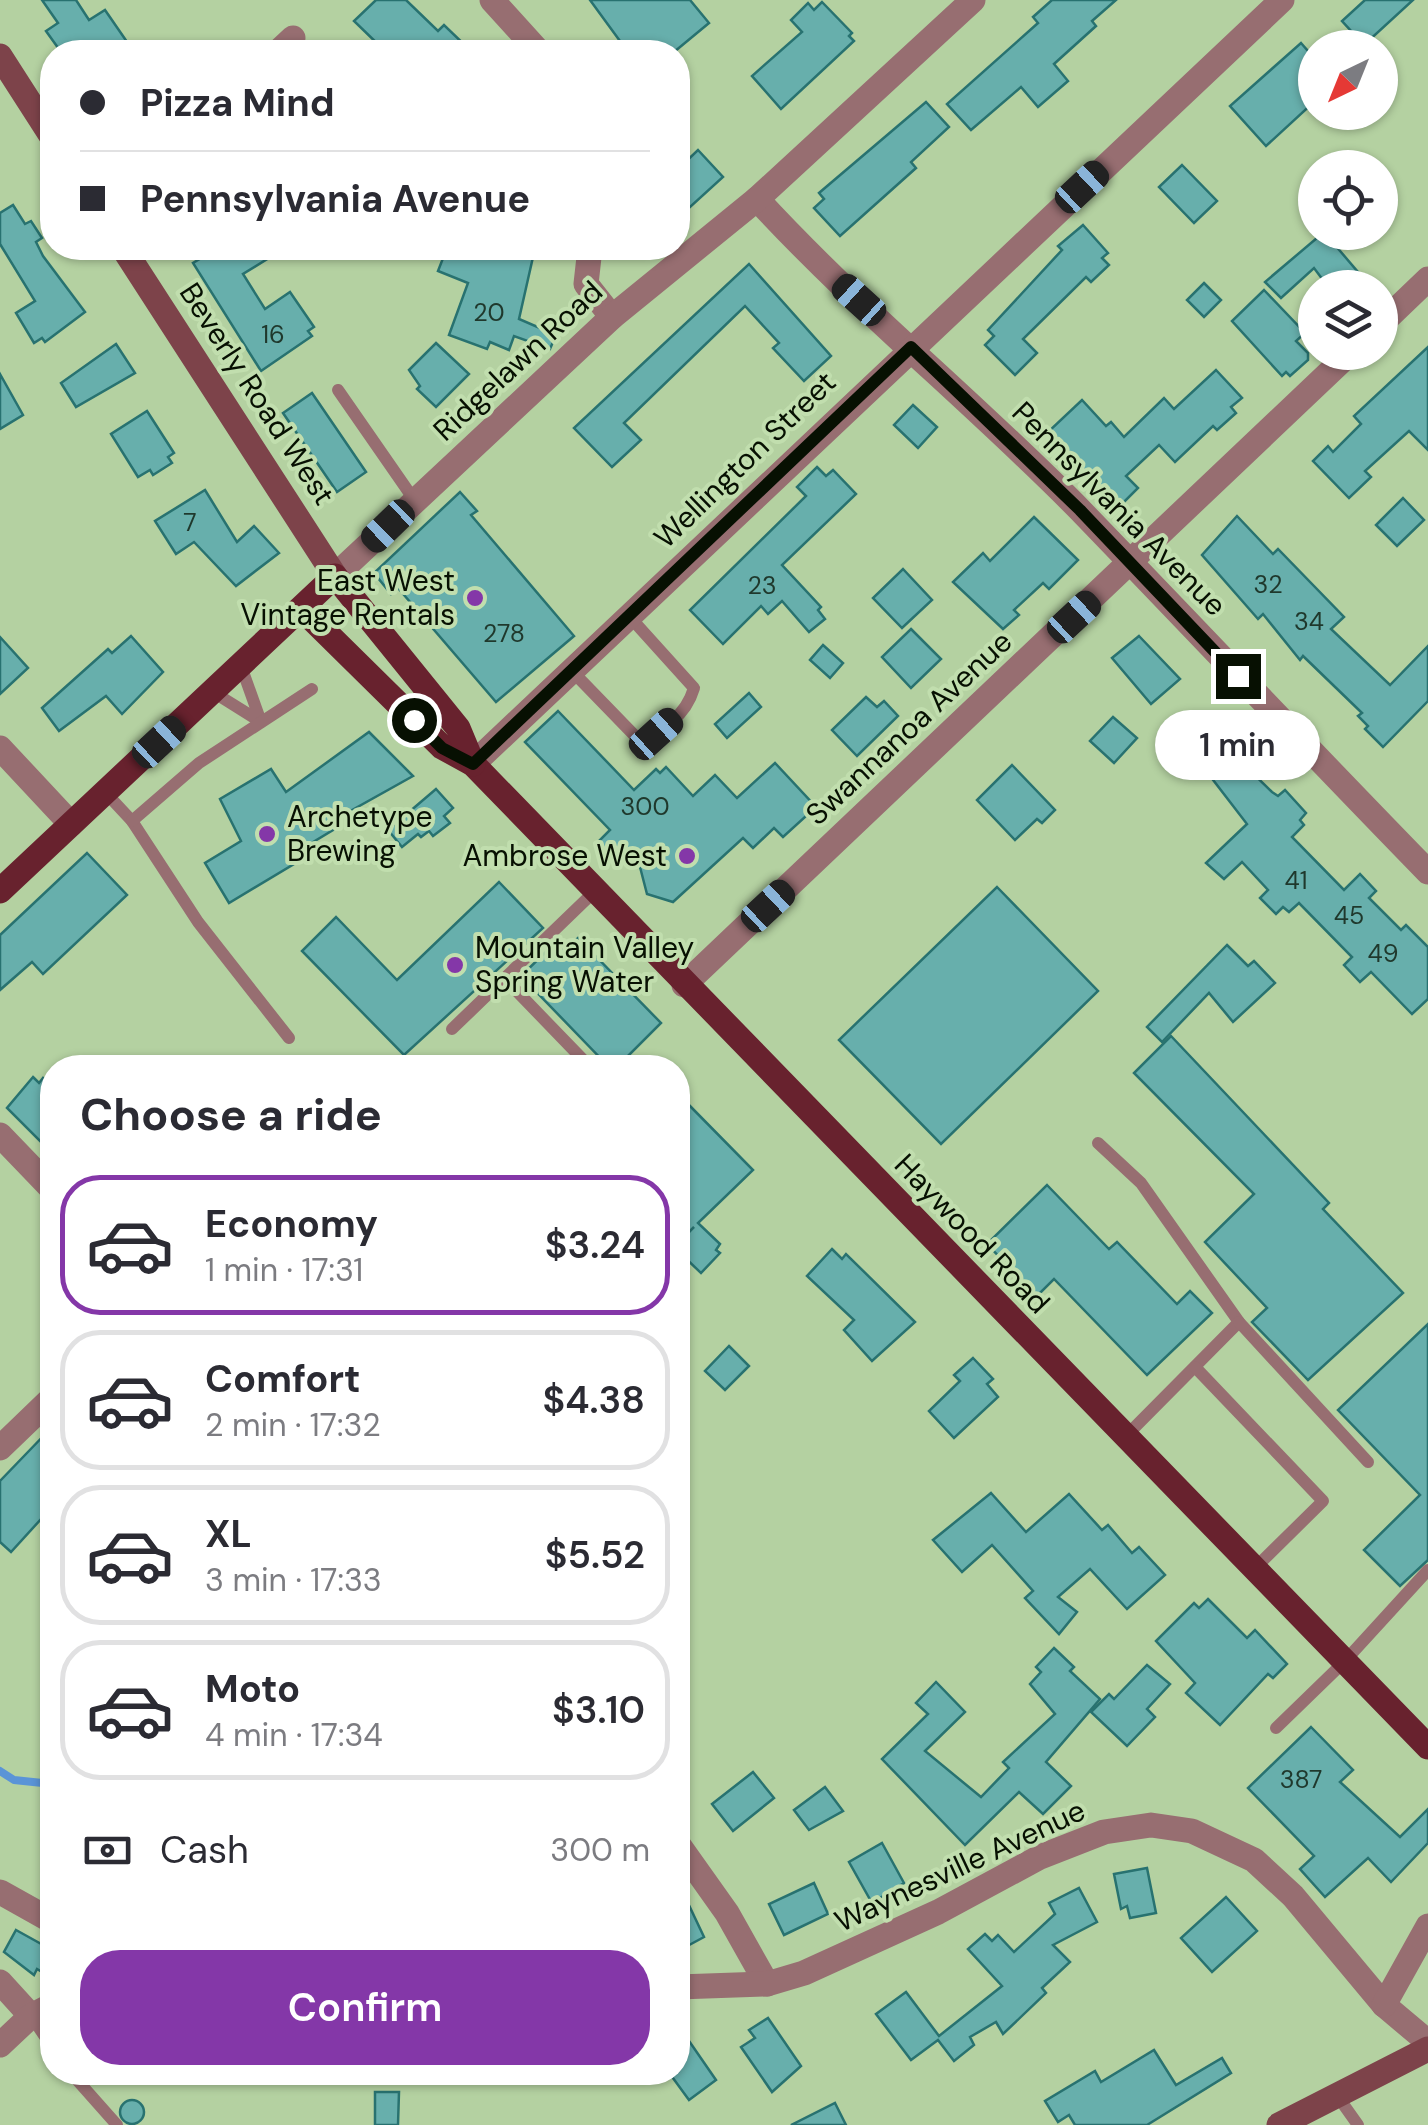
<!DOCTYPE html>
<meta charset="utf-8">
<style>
body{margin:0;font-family:"DM Sans",sans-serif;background:#f7f7f7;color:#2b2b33;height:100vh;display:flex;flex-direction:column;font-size:38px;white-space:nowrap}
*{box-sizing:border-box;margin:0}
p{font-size:32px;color:#7c7c81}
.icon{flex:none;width:55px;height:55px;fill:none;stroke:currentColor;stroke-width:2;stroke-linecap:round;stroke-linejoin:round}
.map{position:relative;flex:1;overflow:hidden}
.sheet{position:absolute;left:40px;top:1055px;width:650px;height:1030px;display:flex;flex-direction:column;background:#fff;border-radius:40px;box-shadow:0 2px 8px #0004}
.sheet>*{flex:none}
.guide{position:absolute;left:40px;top:40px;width:650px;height:220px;border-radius:40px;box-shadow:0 2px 8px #0004;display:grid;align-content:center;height:220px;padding:0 40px;background:#fff}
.needle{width:65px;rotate:223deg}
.buttons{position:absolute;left:1298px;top:30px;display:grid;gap:20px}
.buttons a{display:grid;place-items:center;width:100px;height:100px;border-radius:50%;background:#fff;box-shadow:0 2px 8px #0004;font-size:50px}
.end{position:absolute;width:45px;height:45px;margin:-22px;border:12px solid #071002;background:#fff;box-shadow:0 0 0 5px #fff}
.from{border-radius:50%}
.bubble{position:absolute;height:70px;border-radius:35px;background:#fff;box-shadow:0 2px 8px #0004;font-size:32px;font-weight:600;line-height:70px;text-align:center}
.car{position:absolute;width:30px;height:60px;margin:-30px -15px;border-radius:12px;box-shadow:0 0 8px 2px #0007;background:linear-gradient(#222 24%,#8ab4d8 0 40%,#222 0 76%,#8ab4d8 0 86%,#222 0)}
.guide b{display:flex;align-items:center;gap:35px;height:95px;font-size:38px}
.guide b+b{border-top:2px solid #e1e1e2}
.guide i{width:25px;height:25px;background:#2b2b33}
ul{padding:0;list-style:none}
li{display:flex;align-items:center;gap:30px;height:140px;margin:0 20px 15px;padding:0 20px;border:5px solid #e1e1e2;border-radius:40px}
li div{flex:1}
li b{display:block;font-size:38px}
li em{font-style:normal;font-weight:600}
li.selected{border-color:#8437a8}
li>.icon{width:90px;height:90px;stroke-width:1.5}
h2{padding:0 40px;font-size:45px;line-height:120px}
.pay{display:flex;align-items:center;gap:25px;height:110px;padding:0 40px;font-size:38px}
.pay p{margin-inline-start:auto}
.action{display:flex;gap:20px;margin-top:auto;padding:20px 40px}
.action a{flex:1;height:115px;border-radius:40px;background:#8437a8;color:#fff;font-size:40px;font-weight:600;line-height:115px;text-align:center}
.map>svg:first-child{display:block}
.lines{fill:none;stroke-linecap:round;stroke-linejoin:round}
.stream{stroke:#5a94d7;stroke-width:8}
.building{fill:#67afac;stroke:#287270;stroke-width:2.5}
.lane{stroke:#976e71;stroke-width:12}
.street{stroke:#976e71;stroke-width:25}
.secondary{stroke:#7d434a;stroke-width:25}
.primary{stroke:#68222e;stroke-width:25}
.route{stroke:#071002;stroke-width:12}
.poi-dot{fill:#8437a8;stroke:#c1deae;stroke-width:4}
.labels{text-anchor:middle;stroke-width:8;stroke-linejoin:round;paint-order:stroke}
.number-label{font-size:25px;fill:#1f382c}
.street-label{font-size:30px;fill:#071002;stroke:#c1deae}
.poi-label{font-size:30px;fill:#071002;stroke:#c1deae;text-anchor:end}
</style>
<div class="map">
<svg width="1428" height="2125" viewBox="0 0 1428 2125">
<rect width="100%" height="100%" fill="#b4d1a1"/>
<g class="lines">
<path class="stream" d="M 0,1771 L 14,1780 L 52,1784"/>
</g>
<g class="building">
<path d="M 42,0 L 76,0 L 89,20 L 105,10 L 134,52 L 61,52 L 46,31 L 58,23 Z"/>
<path d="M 376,0 L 406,0 L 438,31 L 444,25 L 472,52 L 386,52 L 354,21 Z"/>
<path d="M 590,0 L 690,0 L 709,23 L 674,52 L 628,52 Z"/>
<path d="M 1052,0 L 1116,0 L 1092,21 L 1096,26 L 1054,64 L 1068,81 L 1038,107 L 1021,87 L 971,130 L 947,104 L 1038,23 L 1033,17 Z"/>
<path d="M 1365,0 L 1413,0 L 1364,45 L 1342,21 Z"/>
<path d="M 822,2 L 852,33 L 849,36 L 854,41 L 781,109 L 752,76 L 802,32 L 791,20 L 808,3 L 814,10 Z"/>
<path d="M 1301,43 L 1315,59 L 1315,101 L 1266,146 L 1230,106 Z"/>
<path d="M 926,102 L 949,127 L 911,162 L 916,168 L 840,236 L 814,208 L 824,199 L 819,193 Z"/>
<path d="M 698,150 L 723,177 L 678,218 L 678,169 Z"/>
<path d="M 1182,165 L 1217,201 L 1194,223 L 1159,187 Z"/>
<path d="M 13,205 L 25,224 L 31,221 L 42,238 L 36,242 L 43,256 L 85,312 L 45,342 L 42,338 L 34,343 L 16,313 L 35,301 L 0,244 L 0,213 Z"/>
<path d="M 1083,225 L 1108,253 L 1102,258 L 1109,265 L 1091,282 L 1086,277 L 1023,339 L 1037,353 L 1015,375 L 985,345 L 994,336 L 988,330 L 1062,250 L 1058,246 Z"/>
<path d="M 1324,232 L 1363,278 L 1352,288 L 1329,288 L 1314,268 L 1281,298 L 1265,282 Z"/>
<path d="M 218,248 L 285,248 L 243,274 L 265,309 L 290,292 L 314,327 L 308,331 L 312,336 L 261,371 L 193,263 Z"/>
<path d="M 447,248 L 530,248 L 528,255 L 533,257 L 519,319 L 556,335 L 550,349 L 514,336 L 509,350 L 490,342 L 487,349 L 449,335 L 468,283 L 438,271 Z"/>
<path d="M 749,264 L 831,356 L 804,381 L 773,348 L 779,343 L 745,306 L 624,423 L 641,440 L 612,467 L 574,428 Z"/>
<path d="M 1204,283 L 1221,300 L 1204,317 L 1187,300 Z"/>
<path d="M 1264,290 L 1305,333 L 1296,341 L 1308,353 L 1308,360 L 1290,376 L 1286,372 L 1282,376 L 1232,321 Z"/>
<path d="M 436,343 L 469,374 L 436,407 L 417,389 L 420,386 L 409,370 Z"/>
<path d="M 116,344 L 135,373 L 76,407 L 61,383 Z"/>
<path d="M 1428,347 L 1428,450 L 1409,431 L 1365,471 L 1371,477 L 1349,498 L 1313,461 L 1328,446 L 1333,452 L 1361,424 L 1354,416 Z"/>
<path d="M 1216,370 L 1242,398 L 1231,407 L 1236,413 L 1217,430 L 1213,426 L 1175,462 L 1159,445 L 1126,476 L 1138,488 L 1116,510 L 1048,432 L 1082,400 L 1106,426 L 1111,422 L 1124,437 L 1164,398 L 1174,409 Z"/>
<path d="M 0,374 L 23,415 L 0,429 Z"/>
<path d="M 312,393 L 366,472 L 337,492 L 283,413 Z"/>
<path d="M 913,405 L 937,427 L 918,448 L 894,425 Z"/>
<path d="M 147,411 L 174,453 L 168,457 L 172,463 L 153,475 L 150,470 L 138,477 L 111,434 Z"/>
<path d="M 817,467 L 826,476 L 833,470 L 856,494 L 782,565 L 821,607 L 818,610 L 825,619 L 809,632 L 782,601 L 768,614 L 761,606 L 723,644 L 690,610 L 806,496 L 797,487 Z"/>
<path d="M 205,490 L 237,542 L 254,526 L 279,553 L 236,586 L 194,542 L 176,554 L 155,521 Z"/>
<path d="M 460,492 L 477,511 L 471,515 L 574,636 L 496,702 L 398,588 L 391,594 L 374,573 Z"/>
<path d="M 1403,498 L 1424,520 L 1397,546 L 1376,525 Z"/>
<path d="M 1237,516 L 1273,554 L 1278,549 L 1344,617 L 1331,629 L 1390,685 L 1428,646 L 1428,701 L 1383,747 L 1365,729 L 1368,726 L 1358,716 L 1362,713 L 1303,656 L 1300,660 L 1263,614 L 1258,619 L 1202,555 Z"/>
<path d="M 1034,517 L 1078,560 L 1049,589 L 1043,583 L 1014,610 L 1019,615 L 1003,629 L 953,582 L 983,553 L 990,561 Z"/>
<path d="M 903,569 L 932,600 L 902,628 L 873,598 Z"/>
<path d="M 911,629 L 941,659 L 911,688 L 882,657 Z"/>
<path d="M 131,636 L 163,672 L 122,714 L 106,696 L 59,731 L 42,708 L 108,649 L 112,653 Z"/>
<path d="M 1139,636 L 1180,679 L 1151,704 L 1112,658 Z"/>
<path d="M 0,637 L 28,668 L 0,694 Z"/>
<path d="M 823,645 L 843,663 L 830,678 L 810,660 Z"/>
<path d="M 749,693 L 761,707 L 727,738 L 715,724 Z"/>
<path d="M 866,697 L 877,707 L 884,701 L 898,716 L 857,756 L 832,730 Z"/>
<path d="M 558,711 L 634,790 L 656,769 L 660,773 L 666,767 L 693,796 L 715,775 L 737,798 L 775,763 L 816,807 L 783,837 L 774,828 L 753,848 L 743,838 L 673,902 L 647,894 L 640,867 L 624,849 L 612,861 L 596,844 L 610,830 L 525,742 Z"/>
<path d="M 1113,717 L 1137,738 L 1114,763 L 1090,741 Z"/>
<path d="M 369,732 L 413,776 L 329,823 L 333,830 L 295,853 L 299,861 L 229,903 L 205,863 L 241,841 L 220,799 L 271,769 L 286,792 Z"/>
<path d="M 1229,750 L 1272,792 L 1278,796 L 1285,790 L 1306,813 L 1300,820 L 1304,825 L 1292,837 L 1344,890 L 1360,874 L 1376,891 L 1369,898 L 1401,930 L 1406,925 L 1428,947 L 1428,999 L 1412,1014 L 1371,972 L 1360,982 L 1344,965 L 1352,957 L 1299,903 L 1289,912 L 1283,907 L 1276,914 L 1260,898 L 1268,890 L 1242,862 L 1224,879 L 1206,863 L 1247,824 L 1207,772 Z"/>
<path d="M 1012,765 L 1055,810 L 1042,823 L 1037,819 L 1015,840 L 977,800 Z"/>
<path d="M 436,789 L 453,808 L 444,816 L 450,823 L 433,836 L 429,831 L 421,837 L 418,834 L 402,847 L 388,830 Z"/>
<path d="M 87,853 L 127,895 L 43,974 L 32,962 L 0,990 L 0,935 Z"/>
<path d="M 499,882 L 543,928 L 404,1055 L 302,951 L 336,917 L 397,980 Z"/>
<path d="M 997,887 L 1098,991 L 941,1144 L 839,1040 Z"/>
<path d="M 578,938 L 661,1023 L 616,1068 L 610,1068 L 521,976 L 556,942 L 565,950 Z"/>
<path d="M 1227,945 L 1248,966 L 1254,961 L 1275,983 L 1233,1022 L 1209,993 L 1162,1042 L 1147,1027 Z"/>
<path d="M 1171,1036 L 1329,1203 L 1323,1209 L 1403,1293 L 1308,1380 L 1252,1322 L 1267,1308 L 1205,1242 L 1254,1194 L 1134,1073 Z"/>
<path d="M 33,1077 L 39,1083 L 43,1078 L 52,1089 L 52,1153 L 7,1108 Z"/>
<path d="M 689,1105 L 753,1170 L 698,1223 L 720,1244 L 716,1250 L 720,1253 L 701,1273 L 678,1251 L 678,1244 L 694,1227 L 689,1232 L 678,1220 L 678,1116 Z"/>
<path d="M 1047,1185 L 1109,1249 L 1117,1242 L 1177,1304 L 1190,1291 L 1212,1313 L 1147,1375 L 1054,1279 L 1037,1296 L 987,1244 Z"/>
<path d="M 832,1249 L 842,1259 L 846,1254 L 915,1322 L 872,1361 L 844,1330 L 854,1320 L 807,1276 Z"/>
<path d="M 1428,1324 L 1428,1560 L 1400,1586 L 1364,1550 L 1420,1495 L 1338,1410 Z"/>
<path d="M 729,1346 L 749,1366 L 725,1390 L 705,1371 Z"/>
<path d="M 973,1358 L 993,1379 L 987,1384 L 998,1397 L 954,1438 L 929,1411 L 960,1381 L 954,1375 Z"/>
<path d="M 52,1427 L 52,1507 L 11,1552 L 0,1542 L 0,1481 Z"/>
<path d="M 991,1493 L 1026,1532 L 1069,1494 L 1102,1530 L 1108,1525 L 1132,1553 L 1139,1547 L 1165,1575 L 1127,1609 L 1090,1569 L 1058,1597 L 1077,1612 L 1059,1634 L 1025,1598 L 1033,1591 L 992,1545 L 962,1572 L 933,1540 Z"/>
<path d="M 1208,1599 L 1247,1638 L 1255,1630 L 1287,1664 L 1273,1678 L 1268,1674 L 1220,1725 L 1186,1693 L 1195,1683 L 1156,1641 L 1194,1603 L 1199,1608 Z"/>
<path d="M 1054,1648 L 1074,1667 L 1070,1671 L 1100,1699 L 1046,1762 L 1071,1786 L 1043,1814 L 1019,1792 L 965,1845 L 882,1759 L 928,1714 L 916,1703 L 936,1682 L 965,1712 L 925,1751 L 981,1797 L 1009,1768 L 1003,1762 L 1055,1714 L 1030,1684 L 1041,1672 L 1036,1667 Z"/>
<path d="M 1147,1665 L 1170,1684 L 1147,1709 L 1155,1717 L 1127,1746 L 1091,1712 L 1109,1694 L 1114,1699 Z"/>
<path d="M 1311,1727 L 1353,1770 L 1340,1782 L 1400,1837 L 1428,1809 L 1428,1843 L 1391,1882 L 1368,1858 L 1325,1897 L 1300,1869 L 1314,1856 L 1248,1788 Z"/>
<path d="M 753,1772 L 774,1798 L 733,1831 L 712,1804 Z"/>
<path d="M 825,1787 L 843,1811 L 809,1830 L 794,1810 Z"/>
<path d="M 882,1843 L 904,1883 L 872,1903 L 849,1862 Z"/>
<path d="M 1147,1868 L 1156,1913 L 1130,1918 L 1127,1906 L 1121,1909 L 1114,1874 Z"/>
<path d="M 678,1882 L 704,1937 L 678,1951 Z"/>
<path d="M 814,1883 L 828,1914 L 784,1935 L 769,1904 Z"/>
<path d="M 1079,1888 L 1097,1922 L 1053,1945 L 1070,1962 L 1042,1988 L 1046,1993 L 1003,2034 L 996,2022 L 970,2037 L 974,2045 L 954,2061 L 938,2040 L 911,2060 L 876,2014 L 906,1992 L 939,2036 L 1002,1986 L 968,1949 L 985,1934 L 992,1941 L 998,1935 L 1014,1952 L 1055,1914 L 1049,1903 Z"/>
<path d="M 1226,1897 L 1257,1931 L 1212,1972 L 1181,1938 Z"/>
<path d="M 16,1930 L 52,1950 L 52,1978 L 37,1969 L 34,1975 L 4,1952 Z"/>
<path d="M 768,2018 L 801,2066 L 772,2092 L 741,2047 L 755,2038 L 749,2030 Z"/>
<path d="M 678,2025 L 716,2080 L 689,2100 L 670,2074 L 678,2072 Z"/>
<path d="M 1154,2050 L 1176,2085 L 1222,2058 L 1231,2073 L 1147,2125 L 1075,2125 L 1069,2115 L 1058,2122 L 1045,2101 L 1095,2071 L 1101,2082 Z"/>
<path d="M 375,2092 L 399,2092 L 398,2125 L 375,2125 Z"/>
<circle cx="132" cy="2112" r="12"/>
<path d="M 835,2103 L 846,2125 L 791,2125 Z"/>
</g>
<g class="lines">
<g class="lane">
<path d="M 338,390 L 415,501"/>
<path d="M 571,670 L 636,737 C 663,733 686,715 694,688 L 629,616"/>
<path d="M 213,692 L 261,722 L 241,666"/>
<path d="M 105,792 L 132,821 L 198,922 L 289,1038"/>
<path d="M 132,821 L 199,763 L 312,689"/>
<path d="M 505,979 L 591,1068"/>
<path d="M 452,1029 L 595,891"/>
<path d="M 1098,1143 L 1141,1183 L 1239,1322 L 1125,1437"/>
<path d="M 1239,1322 L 1368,1462"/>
<path d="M 1195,1367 L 1323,1501 L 1254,1569"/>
<path d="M 1276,1728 L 1344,1662 L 1428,1570"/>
<path d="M 31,2016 L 52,2047"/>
<path d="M 70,2072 L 117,2125"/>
<path d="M 1336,2094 L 1358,2125"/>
</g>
<g class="street">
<path d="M 492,0 L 539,52"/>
<path d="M 278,52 L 293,38"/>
<path d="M 757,199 C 858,309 975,403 1080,510 C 1196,630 1311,752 1428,872"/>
<path d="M 590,248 L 586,284 L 612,317"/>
<path d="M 1380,325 L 1428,279"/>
<path d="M 335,576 L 612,317 L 757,199 L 973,0"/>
<path d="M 0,748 L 71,824"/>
<path d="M 473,764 L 1282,0"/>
<path d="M 684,985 L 1351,352"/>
<path d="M 0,1135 L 52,1189"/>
<path d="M 0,1448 L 52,1398"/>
<path d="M 678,1844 L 727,1913 L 767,1984"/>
<path d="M 0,1892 L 52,1921"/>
<path d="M 0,1982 L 31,2016"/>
<path d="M 678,1987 L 767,1984 L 804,1973 L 938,1912 L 1040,1857 L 1104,1832 L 1151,1825 L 1192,1831 L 1254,1860 L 1293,1896 L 1384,2005 L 1428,2042"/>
<path d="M 1384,2005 L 1428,1926"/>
<path d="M 0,2045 L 31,2016 L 52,2005"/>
</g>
<g class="secondary">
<path d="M 0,56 L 52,137"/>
<path d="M 123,248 L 335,576"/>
<path d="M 1279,2125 L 1428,2049"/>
</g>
<g class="primary">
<path d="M 302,609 L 442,747 L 473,764 L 1428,1747"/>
<path d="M 0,891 L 335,576 L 458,728 L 473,764"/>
</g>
</g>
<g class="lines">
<path class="route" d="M 414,720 L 442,748 L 473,764 L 911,347 L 1080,510 L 1238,676"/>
</g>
<g class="poi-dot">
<circle cx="475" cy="598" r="10"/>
<circle cx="267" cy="834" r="10"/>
<circle cx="687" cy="856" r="10"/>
<circle cx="455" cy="965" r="10"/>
</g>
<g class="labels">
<g class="number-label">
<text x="489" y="321">20</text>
<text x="273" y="343">16</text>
<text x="190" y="531">7</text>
<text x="1268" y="593">32</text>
<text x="762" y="594">23</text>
<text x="1309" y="630">34</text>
<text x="504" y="642">278</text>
<text x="645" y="815">300</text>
<text x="1296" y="889">41</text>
<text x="1349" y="924">45</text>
<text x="1383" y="962">49</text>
<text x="1301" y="1788">387</text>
</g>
<g class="street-label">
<text transform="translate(518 361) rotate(-43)" y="10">Ridgelawn Road</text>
<text transform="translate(257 394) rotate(57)" y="10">Beverly Road West</text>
<text transform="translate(745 460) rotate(-44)" y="10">Wellington Street</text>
<text transform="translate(1119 509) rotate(45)" y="10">Pennsylvania Avenue</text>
<text transform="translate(909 728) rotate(-43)" y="10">Swannanoa Avenue</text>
<text transform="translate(972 1234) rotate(46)" y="10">Haywood Road</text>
<text transform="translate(960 1866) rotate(-25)" y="10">Waynesville Avenue</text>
</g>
<g class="poi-label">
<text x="455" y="591">East West<tspan x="455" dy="34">Vintage Rentals</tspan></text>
<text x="287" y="827" text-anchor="start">Archetype<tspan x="287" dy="34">Brewing</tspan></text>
<text x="667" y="866">Ambrose West</text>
<text x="475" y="958" text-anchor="start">Mountain Valley<tspan x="475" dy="34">Spring Water</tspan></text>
</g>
</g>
</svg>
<div class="buttons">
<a><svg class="needle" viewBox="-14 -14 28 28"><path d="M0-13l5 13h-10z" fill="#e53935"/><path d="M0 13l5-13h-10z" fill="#7c7c81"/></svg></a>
<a><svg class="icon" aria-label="locate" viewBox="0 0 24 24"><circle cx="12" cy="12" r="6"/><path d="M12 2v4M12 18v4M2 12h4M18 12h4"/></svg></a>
<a><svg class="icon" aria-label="layers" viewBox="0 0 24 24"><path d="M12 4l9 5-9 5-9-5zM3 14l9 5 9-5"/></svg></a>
</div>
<i class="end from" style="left:414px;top:720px"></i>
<i class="end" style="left:1238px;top:676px"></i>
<div class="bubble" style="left:1155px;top:710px;width:165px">1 min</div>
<i class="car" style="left:1082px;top:187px;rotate:47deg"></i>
<i class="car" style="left:859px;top:300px;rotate:312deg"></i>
<i class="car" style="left:388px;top:526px;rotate:226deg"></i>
<i class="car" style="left:1074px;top:617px;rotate:47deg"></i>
<i class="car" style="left:656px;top:734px;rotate:48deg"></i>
<i class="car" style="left:159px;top:742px;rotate:47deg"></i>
<i class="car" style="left:768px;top:906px;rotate:47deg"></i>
<div class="guide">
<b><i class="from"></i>Pizza Mind</b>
<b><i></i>Pennsylvania Avenue</b>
</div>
<section class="sheet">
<h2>Choose a ride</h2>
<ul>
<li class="selected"><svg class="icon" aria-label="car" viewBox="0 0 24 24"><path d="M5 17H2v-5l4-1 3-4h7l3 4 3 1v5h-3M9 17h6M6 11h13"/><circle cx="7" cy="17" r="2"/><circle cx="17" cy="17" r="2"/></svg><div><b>Economy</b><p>1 min · 17:31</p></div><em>$3.24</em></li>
<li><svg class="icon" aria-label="car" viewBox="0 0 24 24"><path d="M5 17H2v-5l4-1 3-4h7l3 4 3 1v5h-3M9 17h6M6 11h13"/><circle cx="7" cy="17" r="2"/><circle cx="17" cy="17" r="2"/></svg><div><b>Comfort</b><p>2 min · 17:32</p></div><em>$4.38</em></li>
<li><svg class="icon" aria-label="car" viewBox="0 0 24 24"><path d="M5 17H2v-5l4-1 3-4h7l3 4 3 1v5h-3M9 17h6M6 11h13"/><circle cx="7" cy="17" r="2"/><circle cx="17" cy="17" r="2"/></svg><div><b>XL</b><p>3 min · 17:33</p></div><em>$5.52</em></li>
<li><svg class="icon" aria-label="car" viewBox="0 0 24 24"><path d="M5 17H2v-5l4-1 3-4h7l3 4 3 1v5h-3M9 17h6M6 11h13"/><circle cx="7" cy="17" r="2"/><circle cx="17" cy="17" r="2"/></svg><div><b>Moto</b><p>4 min · 17:34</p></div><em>$3.10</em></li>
</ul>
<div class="pay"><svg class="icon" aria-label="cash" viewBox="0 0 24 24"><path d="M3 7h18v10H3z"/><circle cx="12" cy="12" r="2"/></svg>Cash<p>300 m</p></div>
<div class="action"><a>Confirm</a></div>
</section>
</div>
